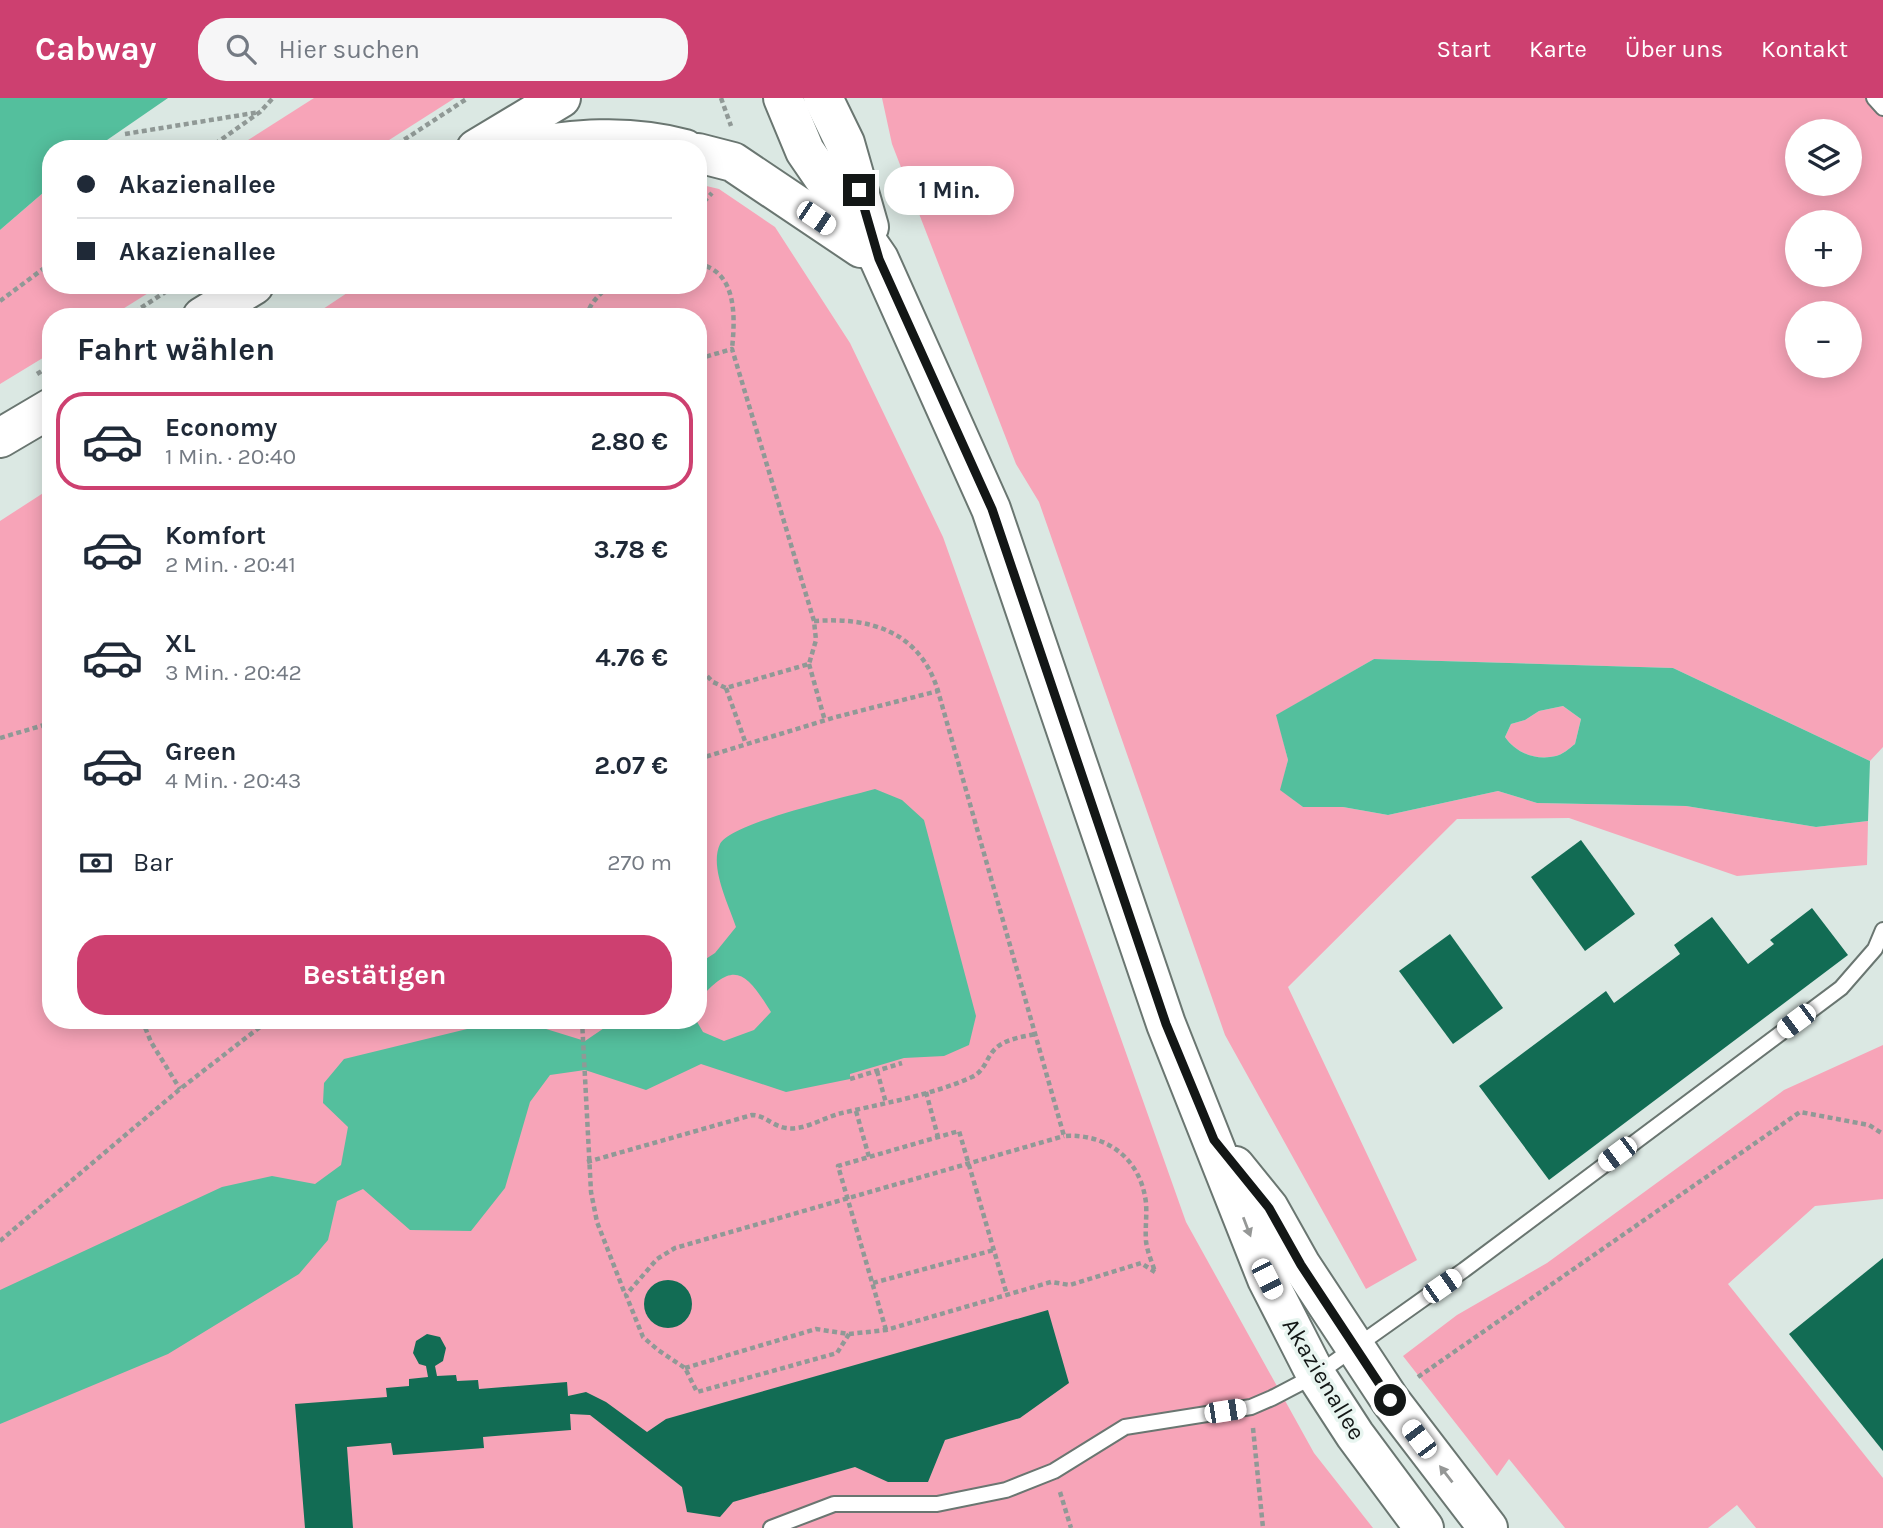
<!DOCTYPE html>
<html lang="de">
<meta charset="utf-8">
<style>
body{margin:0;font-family:Karla,sans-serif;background:#f6f6f7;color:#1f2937;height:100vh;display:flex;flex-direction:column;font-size:26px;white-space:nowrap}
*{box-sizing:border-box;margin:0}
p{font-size:23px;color:#747a83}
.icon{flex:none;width:38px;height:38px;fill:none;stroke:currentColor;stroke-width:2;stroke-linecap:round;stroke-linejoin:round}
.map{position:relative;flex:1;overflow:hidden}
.sheet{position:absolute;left:42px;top:210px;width:665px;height:721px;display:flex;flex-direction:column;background:#fff;border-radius:28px;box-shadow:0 4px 18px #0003}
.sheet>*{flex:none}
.banner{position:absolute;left:42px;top:42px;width:665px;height:154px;border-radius:28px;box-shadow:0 4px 18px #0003;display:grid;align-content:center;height:154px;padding:0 35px;background:#fff}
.controls{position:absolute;left:1785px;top:21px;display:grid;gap:14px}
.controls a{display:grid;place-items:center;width:77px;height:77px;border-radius:50%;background:#fff;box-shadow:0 4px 18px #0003;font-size:35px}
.end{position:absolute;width:32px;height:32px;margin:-16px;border:9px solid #131716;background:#fff;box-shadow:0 0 0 4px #fff}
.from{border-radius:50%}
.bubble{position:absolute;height:49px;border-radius:24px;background:#fff;box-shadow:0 4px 18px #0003;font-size:23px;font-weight:700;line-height:49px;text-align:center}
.car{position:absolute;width:21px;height:42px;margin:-21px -10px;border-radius:9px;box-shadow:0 0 5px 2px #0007;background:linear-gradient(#fff 24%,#345 0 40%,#fff 0 76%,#345 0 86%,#fff 0)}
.banner b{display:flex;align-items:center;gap:24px;height:66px;font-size:26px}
.banner b+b{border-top:2px solid #e0e1e3}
.banner i{width:18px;height:18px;background:#1f2937}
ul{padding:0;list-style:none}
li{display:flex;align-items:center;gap:21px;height:98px;margin:0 14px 10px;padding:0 21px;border:4px solid transparent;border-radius:28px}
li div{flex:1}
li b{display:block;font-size:26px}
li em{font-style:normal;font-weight:700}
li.active{border-color:#cd4070}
li>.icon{width:63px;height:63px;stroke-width:1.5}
h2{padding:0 35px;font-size:32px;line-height:84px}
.pay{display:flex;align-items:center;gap:18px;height:77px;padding:0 35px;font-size:26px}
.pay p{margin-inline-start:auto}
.action{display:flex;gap:14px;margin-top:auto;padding:14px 35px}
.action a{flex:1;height:80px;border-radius:28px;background:#cd4070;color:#fff;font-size:28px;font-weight:700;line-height:80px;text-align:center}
header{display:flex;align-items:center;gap:42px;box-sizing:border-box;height:98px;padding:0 35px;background:#cd4070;color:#fff}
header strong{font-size:33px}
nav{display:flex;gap:38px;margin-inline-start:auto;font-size:24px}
.search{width:490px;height:63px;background:#f6f6f7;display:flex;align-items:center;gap:18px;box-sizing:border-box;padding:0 24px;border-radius:28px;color:#747a83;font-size:26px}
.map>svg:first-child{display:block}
.green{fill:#f7a4b8;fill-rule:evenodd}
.water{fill:#54bf9d;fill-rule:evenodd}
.building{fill:#126c54}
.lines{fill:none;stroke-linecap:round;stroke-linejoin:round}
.lane-casing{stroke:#6a7671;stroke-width:18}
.secondary-casing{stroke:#6a7671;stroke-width:42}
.path{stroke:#909996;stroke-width:4.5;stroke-dasharray:5 3.5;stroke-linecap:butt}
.lane{stroke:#fff;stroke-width:14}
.secondary{stroke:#fff;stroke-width:38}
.oneway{fill:#959796}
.route{stroke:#131716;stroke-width:9}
.labels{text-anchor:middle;stroke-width:7;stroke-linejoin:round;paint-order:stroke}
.street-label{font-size:24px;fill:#131716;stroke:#e8f5f0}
</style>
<header>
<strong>Cabway</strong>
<div class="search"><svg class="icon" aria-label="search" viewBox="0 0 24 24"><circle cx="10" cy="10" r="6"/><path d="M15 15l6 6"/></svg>Hier suchen</div>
<nav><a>Start</a><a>Karte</a><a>Über uns</a><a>Kontakt</a></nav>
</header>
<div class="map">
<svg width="1883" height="1430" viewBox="0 0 1883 1430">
<rect width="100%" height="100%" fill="#dbe8e3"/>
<g class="green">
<path d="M 314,0 L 455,0 L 375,51 L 234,51 Z"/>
<path d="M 882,0 L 1883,0 L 1883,649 L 1870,663 L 1673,570 L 1374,561 L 1277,617 L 1288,662 L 1281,692 L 1303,709 L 1343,709 L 1388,717 L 1498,693 L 1537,705 L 1686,708 L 1816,729 L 1868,723 L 1867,767 L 1737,778 L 1569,720 L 1457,721 L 1288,889 L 1417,1162 L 1366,1191 L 1225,937 L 1039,404 L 1016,366 L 892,46 ZM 1797,33 L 1850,33 L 1850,86 L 1797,86 ZM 1797,124 L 1850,124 L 1850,177 L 1797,177 ZM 1797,215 L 1850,215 L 1850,268 L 1797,268 Z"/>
<path d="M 698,86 L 719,91 L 775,129 L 850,245 L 943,439 L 1186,1124 L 1314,1355 L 1373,1430 L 0,1430 L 0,423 L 51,390 L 51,922 L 698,922 L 698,219 L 311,219 L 359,187 L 698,187 Z"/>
<path d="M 51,88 L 51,187 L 161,187 L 110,219 L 51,219 L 51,255 L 0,286 L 0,132 Z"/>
<path d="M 1563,608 L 1581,621 L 1575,646 C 1570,650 1562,657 1556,658 C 1536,663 1516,655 1505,639 L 1511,626 L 1525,622 L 1539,613 Z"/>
<path d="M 1883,947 L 1883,1101 L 1815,1108 L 1728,1186 L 1883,1380 L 1883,1430 L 1756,1430 L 1737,1407 L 1708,1430 L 1565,1430 L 1509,1361 L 1497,1378 L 1403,1258 L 1457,1217 L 1547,1165 L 1784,992 Z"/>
</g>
<g class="water">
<path d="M 0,0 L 168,0 L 94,51 L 51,51 L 51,88 L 0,132 Z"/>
<path d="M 1374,561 L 1673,570 L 1870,663 L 1868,723 L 1816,729 L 1686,708 L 1537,705 L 1498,693 L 1388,717 L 1343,709 L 1303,709 L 1280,692 L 1288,662 L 1276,617 ZM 1563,608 L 1581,621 L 1575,646 C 1570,650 1562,657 1556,658 C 1536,663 1516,655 1505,639 L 1511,626 L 1525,622 L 1539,613 Z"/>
<path d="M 875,691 L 902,702 L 924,722 L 976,918 L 969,947 L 944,958 L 904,960 L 850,976 L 850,981 L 786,994 L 701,966 L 646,992 L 585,972 L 550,977 L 530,1004 L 505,1090 L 471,1133 L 410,1132 L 363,1091 L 337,1103 L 328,1142 L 299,1176 L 168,1256 L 0,1326 L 0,1192 L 222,1089 L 272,1078 L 315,1086 L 341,1067 L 348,1029 L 323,1005 L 324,985 L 344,961 L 504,922 L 517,922 L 585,943 L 616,922 L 696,922 L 703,934 L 724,943 L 754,932 L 771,914 C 746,874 734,860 698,903 L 698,866 L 715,855 L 736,829 C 729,807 709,769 720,746 C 732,724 847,699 875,691 Z"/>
</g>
<g class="building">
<path d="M 1581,742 L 1635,816 L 1585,853 L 1531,779 Z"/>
<path d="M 1812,810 L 1848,857 L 1549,1082 L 1479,988 L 1606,893 L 1614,905 L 1680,856 L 1674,847 L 1712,819 L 1748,866 L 1774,846 L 1770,842 Z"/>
<path d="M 1450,836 L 1503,910 L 1453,946 L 1399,873 Z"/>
<path d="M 1883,1160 L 1883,1353 L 1789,1236 Z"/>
<circle cx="668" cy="1206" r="24"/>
<path d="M 1048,1212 L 1069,1285 L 1020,1320 L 945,1342 L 928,1384 L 888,1384 L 855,1369 L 733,1404 L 720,1419 L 687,1414 L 682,1389 L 590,1317 L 570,1316 L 571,1332 L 483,1339 L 484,1350 L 393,1357 L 391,1345 L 347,1349 L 353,1430 L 305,1430 L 295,1306 L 387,1299 L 386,1290 L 409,1288 L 409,1281 L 428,1279 L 426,1268 L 419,1266 L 413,1255 L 416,1243 L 427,1236 L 440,1239 L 446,1250 L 443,1263 L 435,1268 L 437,1278 L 456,1277 L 457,1283 L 478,1282 L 479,1291 L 567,1284 L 568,1298 L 586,1294 L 606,1304 L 647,1334 L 666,1321 Z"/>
</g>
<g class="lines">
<defs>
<g id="lane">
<path d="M 1874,0 L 1883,10"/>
<path d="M 771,1430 L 834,1406 L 937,1406 L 1006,1392 L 1054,1373 L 1125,1329 L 1251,1309 L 1272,1300 L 1316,1277 L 1464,1172 L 1841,890 L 1875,851 L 1883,832"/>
</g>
<g id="secondary">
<path d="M 783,0 L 805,53 L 879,161 L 991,411 L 1166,926 L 1267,1181 L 1316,1277 L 1355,1337 L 1424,1430"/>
<path d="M 823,0 L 845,45 L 869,129"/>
<path d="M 476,51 L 561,0"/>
<path d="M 514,51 C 572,41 628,35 685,51"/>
<path d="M 698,55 L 733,64 L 861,150"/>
<path d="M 202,219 L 254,187"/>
<path d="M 0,340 L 51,310"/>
<path d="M 1235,1068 L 1269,1110 L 1301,1167 L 1390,1302 L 1488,1430"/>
</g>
</defs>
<use href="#lane" class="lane-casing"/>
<use href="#secondary" class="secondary-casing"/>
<g class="path">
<path d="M 721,0 L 731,28"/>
<path d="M 125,36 L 260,14"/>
<path d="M 208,51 L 260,14 L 273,0"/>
<path d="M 390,51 L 468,0"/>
<path d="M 698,110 L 712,95"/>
<path d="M 698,166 C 738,173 735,221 732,251"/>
<path d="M 0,203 L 51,165"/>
<path d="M 127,219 L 176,187"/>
<path d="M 587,219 C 589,205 600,196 610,187"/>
<path d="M 698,261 L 732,251 L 814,523 L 816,542 L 809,566 L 726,590 L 713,584 L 698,569"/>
<path d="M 37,276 L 51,267"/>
<path d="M 814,523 C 870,519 920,533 938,593"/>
<path d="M 809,566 L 825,623"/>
<path d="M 726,590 L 746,646"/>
<path d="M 0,640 L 51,625"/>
<path d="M 698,661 L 836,619 L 938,593 L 1064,1038 C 1107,1035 1141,1061 1146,1105 C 1147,1118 1145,1130 1146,1143 C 1147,1153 1152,1164 1155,1174"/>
<path d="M 142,922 L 151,944 L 180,991"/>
<path d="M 582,922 L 591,1094 L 597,1124 L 625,1196"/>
<path d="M 877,973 L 886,1005"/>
<path d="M 850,981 L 902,965"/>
<path d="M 926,994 L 938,1039"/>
<path d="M 856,1013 L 869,1059"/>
<path d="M 587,1064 L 752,1017 C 765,1017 772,1028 786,1030 C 805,1033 824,1019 842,1015 C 885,1005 932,997 972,979 C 985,973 986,960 995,951 C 1005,941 1022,939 1035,936"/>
<path d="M 0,1143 L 180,991 L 269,922"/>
<path d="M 873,1185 L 994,1152"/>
<path d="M 886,1232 L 838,1068 L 959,1033 L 1007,1197"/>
<path d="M 849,1236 L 837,1255 L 697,1294 L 685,1270 L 658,1252 L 643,1239 L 626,1197 L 657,1161 L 675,1150 L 1064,1038"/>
<path d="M 685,1270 L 816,1231 L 849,1236 L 886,1232 L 1051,1184 L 1070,1187 L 1141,1165 L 1155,1174"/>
<path d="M 1418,1279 L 1800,1014 L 1869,1027 L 1883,1036"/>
<path d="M 1253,1330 L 1263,1430"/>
<path d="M 1060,1394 L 1071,1430"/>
</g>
<use href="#lane" class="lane"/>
<use href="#secondary" class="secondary"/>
</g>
<defs><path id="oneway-solid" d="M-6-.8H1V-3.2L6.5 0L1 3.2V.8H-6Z" transform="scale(1.75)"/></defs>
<g class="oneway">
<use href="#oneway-solid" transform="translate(1247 1129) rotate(69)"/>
<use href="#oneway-solid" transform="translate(1446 1376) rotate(-128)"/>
</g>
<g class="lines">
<path class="route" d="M 859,92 L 879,161 L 992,411 L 1166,926 L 1214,1042 L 1269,1110 L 1301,1167 L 1390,1302"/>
</g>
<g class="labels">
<g class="street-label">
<text transform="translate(1324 1281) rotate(59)" y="8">Akazienallee</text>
</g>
</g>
</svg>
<div class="controls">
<a><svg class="icon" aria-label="layers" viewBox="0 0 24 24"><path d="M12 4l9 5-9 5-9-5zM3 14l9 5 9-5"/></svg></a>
<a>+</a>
<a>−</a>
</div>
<i class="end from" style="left:1390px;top:1302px"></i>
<i class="end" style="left:859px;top:92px"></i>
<div class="bubble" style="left:884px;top:68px;width:130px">1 Min.</div>
<i class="car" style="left:816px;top:120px;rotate:124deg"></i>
<i class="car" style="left:1796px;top:923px;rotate:233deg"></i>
<i class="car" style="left:1617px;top:1056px;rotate:233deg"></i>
<i class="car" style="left:1267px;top:1181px;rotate:153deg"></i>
<i class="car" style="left:1442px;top:1188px;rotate:55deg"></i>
<i class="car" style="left:1225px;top:1313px;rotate:81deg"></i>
<i class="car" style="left:1419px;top:1341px;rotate:323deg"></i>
<div class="banner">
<b><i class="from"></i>Akazienallee</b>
<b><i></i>Akazienallee</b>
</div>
<section class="sheet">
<h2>Fahrt wählen</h2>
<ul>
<li class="active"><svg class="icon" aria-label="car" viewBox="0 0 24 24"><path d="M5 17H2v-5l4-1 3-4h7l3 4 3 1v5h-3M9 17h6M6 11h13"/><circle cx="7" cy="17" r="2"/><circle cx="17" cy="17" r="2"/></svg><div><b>Economy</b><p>1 Min. · 20:40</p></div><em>2.80 €</em></li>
<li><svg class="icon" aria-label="car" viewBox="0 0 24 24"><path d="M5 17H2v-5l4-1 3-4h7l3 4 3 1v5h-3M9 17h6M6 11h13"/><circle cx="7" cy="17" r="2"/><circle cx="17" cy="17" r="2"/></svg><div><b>Komfort</b><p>2 Min. · 20:41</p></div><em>3.78 €</em></li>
<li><svg class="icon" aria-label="car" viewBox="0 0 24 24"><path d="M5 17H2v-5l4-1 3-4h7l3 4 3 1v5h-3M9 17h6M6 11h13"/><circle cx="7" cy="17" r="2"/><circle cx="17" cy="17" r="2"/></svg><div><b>XL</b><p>3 Min. · 20:42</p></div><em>4.76 €</em></li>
<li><svg class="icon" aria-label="car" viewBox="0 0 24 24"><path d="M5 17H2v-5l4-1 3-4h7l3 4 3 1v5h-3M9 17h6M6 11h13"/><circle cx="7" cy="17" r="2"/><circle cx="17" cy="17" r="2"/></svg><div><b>Green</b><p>4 Min. · 20:43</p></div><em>2.07 €</em></li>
</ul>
<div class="pay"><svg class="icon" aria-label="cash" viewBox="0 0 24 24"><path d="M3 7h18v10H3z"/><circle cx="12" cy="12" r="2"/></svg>Bar<p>270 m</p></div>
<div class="action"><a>Bestätigen</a></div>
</section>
</div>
